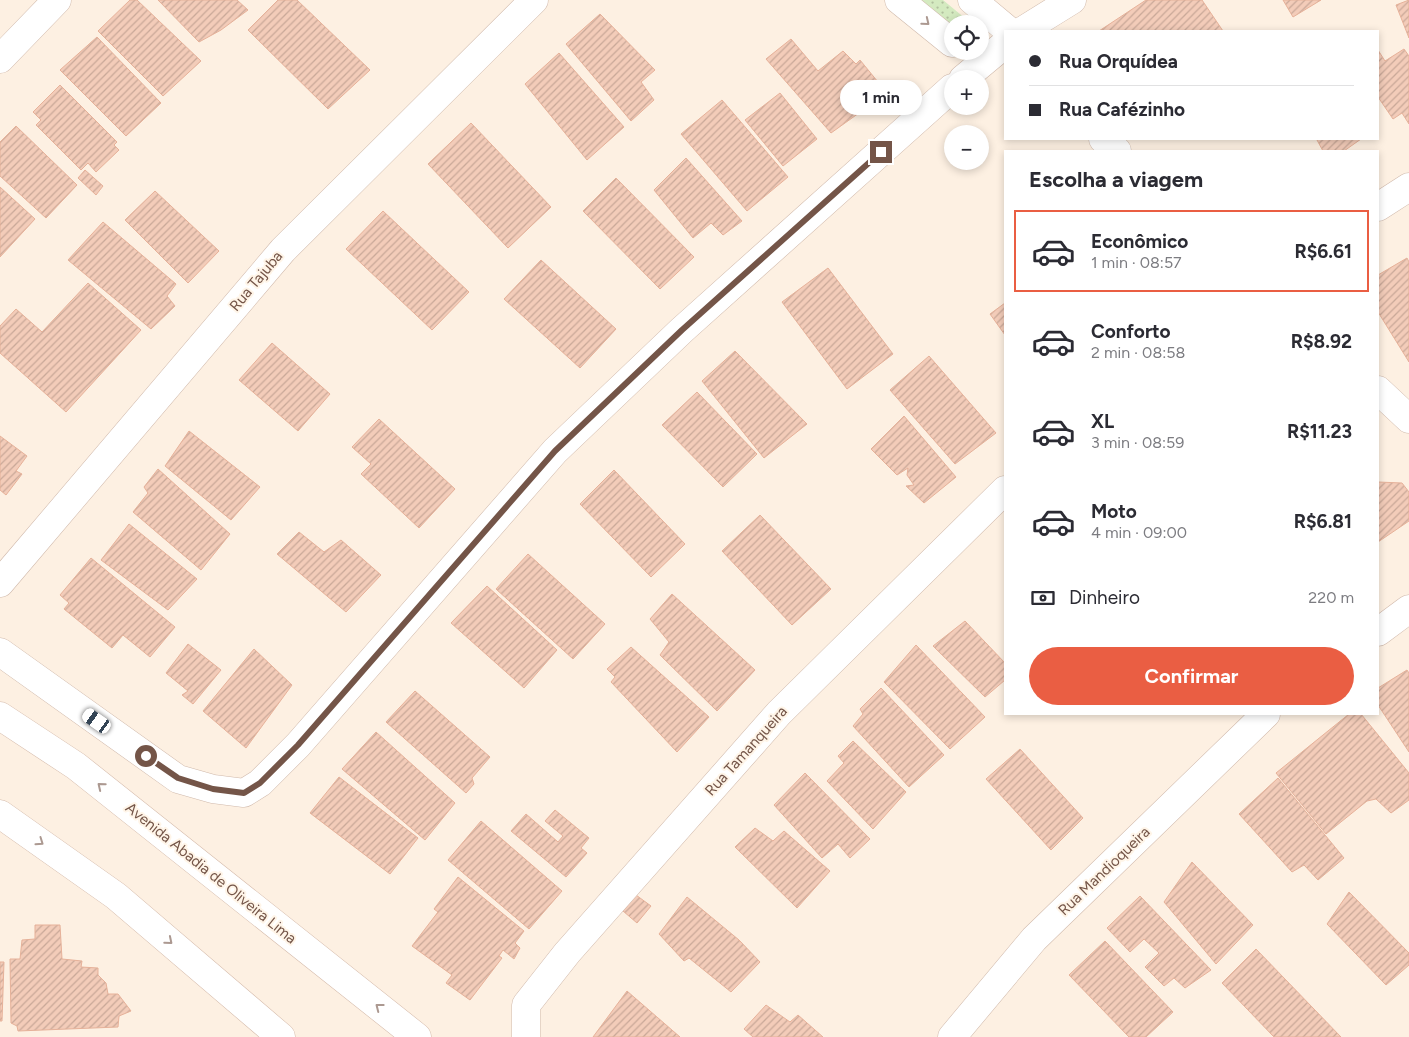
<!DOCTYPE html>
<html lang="pt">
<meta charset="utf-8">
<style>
body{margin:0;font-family:Figtree,sans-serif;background:#f2f2f3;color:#2b2b33;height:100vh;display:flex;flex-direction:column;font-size:19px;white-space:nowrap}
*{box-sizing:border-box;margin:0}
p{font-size:16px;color:#7c7c81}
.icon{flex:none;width:28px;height:28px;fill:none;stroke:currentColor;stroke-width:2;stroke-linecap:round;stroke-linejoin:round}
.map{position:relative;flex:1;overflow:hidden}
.sheet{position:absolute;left:1004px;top:150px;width:375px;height:565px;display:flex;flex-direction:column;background:#fff;border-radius:0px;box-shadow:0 2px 8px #0003}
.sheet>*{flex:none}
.hud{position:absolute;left:1004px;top:30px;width:375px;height:110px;border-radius:0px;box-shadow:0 2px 8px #0003;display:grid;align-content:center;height:110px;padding:0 25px;background:#fff}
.buttons{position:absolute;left:944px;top:15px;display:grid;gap:10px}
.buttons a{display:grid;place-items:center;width:45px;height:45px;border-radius:50%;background:#fff;box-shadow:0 2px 8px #0003;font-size:25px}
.end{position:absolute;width:22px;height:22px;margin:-11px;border:6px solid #745548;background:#fff;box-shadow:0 0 0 2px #fff}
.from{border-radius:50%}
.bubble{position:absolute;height:35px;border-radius:18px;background:#fff;box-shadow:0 2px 8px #0003;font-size:16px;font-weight:700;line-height:35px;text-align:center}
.car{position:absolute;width:15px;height:30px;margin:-15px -8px;border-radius:6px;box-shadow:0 0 4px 1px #0007;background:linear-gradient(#fff 24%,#345 0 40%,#fff 0 76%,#345 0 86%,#fff 0)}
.hud b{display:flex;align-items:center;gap:18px;height:48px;font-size:19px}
.hud b+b{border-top:1px solid #e1e1e2}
.hud i{width:12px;height:12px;background:#2b2b33}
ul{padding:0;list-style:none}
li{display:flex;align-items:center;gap:15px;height:82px;margin:0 10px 8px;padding:0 15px;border:2px solid transparent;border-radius:0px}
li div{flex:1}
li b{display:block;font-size:19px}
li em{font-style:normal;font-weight:700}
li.current{border-color:#ea5e43}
li>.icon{width:45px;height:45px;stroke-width:1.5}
h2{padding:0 25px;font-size:22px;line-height:60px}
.pay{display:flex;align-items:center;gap:12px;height:55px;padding:0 25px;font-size:19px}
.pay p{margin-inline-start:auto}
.button{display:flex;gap:10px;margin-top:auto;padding:10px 25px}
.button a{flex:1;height:58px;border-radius:30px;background:#ea5e43;color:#fff;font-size:20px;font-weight:700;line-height:58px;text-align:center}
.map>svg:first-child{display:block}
.grass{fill:url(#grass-dots)}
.building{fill:url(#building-hatch);stroke:#e6b199}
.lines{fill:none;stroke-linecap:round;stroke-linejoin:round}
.street-casing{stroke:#d0b9ab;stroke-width:29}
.secondary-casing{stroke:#d3b8a8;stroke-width:29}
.street{stroke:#fff;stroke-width:28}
.secondary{stroke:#fff;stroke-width:28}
.oneway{stroke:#ac9991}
.route{stroke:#745548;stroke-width:6}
.labels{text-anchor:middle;stroke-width:4;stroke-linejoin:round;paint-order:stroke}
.street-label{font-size:15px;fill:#745548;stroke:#fff5e8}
</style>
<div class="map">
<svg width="1409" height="1037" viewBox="0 0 1409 1037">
<defs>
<pattern id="grass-dots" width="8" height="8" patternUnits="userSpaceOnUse" patternTransform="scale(1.25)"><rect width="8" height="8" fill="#d4eac0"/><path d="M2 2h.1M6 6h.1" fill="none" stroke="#b1c09e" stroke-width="1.8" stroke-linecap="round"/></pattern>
<pattern id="building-hatch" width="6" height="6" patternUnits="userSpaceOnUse" patternTransform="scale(1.25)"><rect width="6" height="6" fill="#f3ccb9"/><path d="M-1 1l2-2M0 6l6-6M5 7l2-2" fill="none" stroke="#c9a898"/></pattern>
</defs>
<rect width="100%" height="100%" fill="#fdf0e2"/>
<path class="grass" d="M 920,0 L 943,0 L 972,24 L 952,24 L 952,28 Z"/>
<g class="building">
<path d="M 130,0 L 137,0 L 201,61 L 163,96 L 98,31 Z"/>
<path d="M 158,0 L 237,0 L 248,10 L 221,30 L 199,42 Z"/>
<path d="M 278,0 L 297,0 L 370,70 L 328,109 L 248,30 Z"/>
<path d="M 1146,0 L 1202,0 L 1223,31 L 1099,31 Z"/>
<path d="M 1283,0 L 1321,0 L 1293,17 Z"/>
<path d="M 1409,0 L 1409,38 L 1396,5 Z"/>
<path d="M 600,14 L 655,70 L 641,82 L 654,100 L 631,121 L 566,44 Z"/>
<path d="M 97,37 L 161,103 L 126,136 L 60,70 Z"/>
<path d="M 791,39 L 818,71 L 843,51 L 856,64 L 860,60 L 887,93 L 831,133 L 766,59 Z"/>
<path d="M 1404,49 L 1409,56 L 1409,124 L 1402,113 L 1393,119 L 1378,97 L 1378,50 L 1385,61 Z"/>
<path d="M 559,53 L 624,127 L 587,160 L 525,84 Z"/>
<path d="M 60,85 L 117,142 L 114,145 L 119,150 L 96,172 L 88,163 L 81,170 L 36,125 L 41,120 L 33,112 Z"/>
<path d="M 780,93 L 817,139 L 783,166 L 745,120 Z"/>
<path d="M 722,100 L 788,177 L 747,211 L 681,134 Z"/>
<path d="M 471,123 L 551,207 L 508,248 L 428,164 Z"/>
<path d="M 16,126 L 77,185 L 46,218 L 0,176 L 0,142 Z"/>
<path d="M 1319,139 L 1361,139 L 1344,151 L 1323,151 L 1317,140 Z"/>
<path d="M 686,158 L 742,221 L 723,235 L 711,223 L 693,238 L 654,190 Z"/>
<path d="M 85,170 L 103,186 L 96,195 L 78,178 Z"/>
<path d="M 616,178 L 694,257 L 660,289 L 583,211 Z"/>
<path d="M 0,187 L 35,219 L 0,257 Z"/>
<path d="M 155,191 L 219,251 L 188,283 L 125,220 Z"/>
<path d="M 383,211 L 469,292 L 432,330 L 346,249 Z"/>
<path d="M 103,222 L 176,284 L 167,296 L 175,306 L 151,329 L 68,260 Z"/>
<path d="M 1407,258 L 1409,262 L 1409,362 L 1378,312 L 1378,275 Z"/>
<path d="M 541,260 L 616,329 L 580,368 L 504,299 Z"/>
<path d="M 828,268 L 893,354 L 847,389 L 782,302 Z"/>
<path d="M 88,283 L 141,330 L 66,412 L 0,353 L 0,326 L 16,309 L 42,332 Z"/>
<path d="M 1005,303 L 1005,335 L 990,314 Z"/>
<path d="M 272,343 L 330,394 L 298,431 L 239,380 Z"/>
<path d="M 735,351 L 807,424 L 764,458 L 702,381 Z"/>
<path d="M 929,356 L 996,433 L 955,464 L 890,390 Z"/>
<path d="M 697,392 L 757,454 L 723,487 L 662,425 Z"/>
<path d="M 904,416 L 956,477 L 924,503 L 906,486 L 914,485 L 907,475 L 908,468 L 897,475 L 871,449 Z"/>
<path d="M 379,419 L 455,489 L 419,528 L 361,474 L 371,464 L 352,447 Z"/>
<path d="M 189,431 L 260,487 L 231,520 L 165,466 Z"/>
<path d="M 0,436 L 27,456 L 16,471 L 22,474 L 6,495 L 0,490 Z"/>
<path d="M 158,469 L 230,534 L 201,570 L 133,512 L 148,493 L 144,487 Z"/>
<path d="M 614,470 L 685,544 L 651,577 L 580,504 Z"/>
<path d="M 1378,482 L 1402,483 L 1409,492 L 1409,521 L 1378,542 Z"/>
<path d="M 760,515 L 831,589 L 792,625 L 722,551 Z"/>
<path d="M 129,524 L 197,579 L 168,610 L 101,560 Z"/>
<path d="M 299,532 L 324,552 L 341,540 L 381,575 L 346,612 L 277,554 Z"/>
<path d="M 528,554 L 605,624 L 573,659 L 496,589 Z"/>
<path d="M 91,558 L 175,627 L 150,657 L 123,635 L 112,648 L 64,609 L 69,603 L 60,595 Z"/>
<path d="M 487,586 L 557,650 L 524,688 L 451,623 Z"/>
<path d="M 672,594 L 755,670 L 717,711 L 660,655 L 669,642 L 650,619 Z"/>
<path d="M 965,621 L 1005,663 L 1005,680 L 985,697 L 933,646 Z"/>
<path d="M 188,644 L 221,670 L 193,704 L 182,695 L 188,691 L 166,673 Z"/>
<path d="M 916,645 L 985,717 L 950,749 L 884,682 Z"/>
<path d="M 631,647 L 709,717 L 677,752 L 611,682 L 615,677 L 607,669 Z"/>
<path d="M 254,649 L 292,685 L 246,748 L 203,711 Z"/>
<path d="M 1407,670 L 1409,673 L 1409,752 L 1378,705 L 1378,688 Z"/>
<path d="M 881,688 L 944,755 L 909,787 L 853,726 L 863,714 L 860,709 Z"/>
<path d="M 415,691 L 490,757 L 472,778 L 474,784 L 466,793 L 386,722 Z"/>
<path d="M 1349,714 L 1361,714 L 1409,773 L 1409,800 L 1391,813 L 1376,799 L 1367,801 L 1326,834 L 1276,773 Z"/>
<path d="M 376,732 L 455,803 L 425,840 L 342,769 Z"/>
<path d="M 853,741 L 906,792 L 873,829 L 827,781 L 844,763 L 838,756 Z"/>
<path d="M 1020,749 L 1083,818 L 1051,850 L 986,779 Z"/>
<path d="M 805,773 L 870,839 L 850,858 L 838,844 L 822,858 L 774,805 Z"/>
<path d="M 339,777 L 418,838 L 390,874 L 310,813 Z"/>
<path d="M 1278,778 L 1344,858 L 1318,880 L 1304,865 L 1292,872 L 1239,814 Z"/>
<path d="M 555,810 L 589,838 L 581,848 L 587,853 L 566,877 L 511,831 L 526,814 L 558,842 L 563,836 L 545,821 Z"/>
<path d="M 481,821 L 562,891 L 529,929 L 448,860 Z"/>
<path d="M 755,828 L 773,841 L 784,831 L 830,871 L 797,908 L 735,847 Z"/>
<path d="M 1192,862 L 1253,925 L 1216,964 L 1164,902 Z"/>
<path d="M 458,877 L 524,931 L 515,943 L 520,948 L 514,959 L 503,950 L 499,956 L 502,958 L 470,1000 L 446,983 L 452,975 L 412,946 L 438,912 L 434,909 Z"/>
<path d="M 1349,892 L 1409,953 L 1409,965 L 1386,985 L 1327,924 Z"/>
<path d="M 636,895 L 651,906 L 637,923 L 623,911 Z"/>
<path d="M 1140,896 L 1211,970 L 1185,988 L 1174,978 L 1164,986 L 1145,967 L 1159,953 L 1144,939 L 1130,952 L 1107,928 Z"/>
<path d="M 687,897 L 739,940 L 760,962 L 731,992 L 689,958 L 684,961 L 659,934 Z"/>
<path d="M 35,925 L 60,925 L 62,959 L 82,961 L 81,967 L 98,968 L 98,975 L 106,983 L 108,994 L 118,994 L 131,1011 L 119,1016 L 118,1027 L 18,1031 L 17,1026 L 11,1023 L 10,959 L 20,959 L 22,940 L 35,939 Z"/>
<path d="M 1105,941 L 1173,1012 L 1146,1037 L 1129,1037 L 1069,975 Z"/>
<path d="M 1256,949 L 1341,1037 L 1274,1037 L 1222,983 Z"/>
<path d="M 0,962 L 4,962 L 2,1021 L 0,1021 Z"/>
<path d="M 627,991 L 680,1037 L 593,1037 Z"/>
<path d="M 766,1005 L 790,1022 L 798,1015 L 823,1037 L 753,1037 L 744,1029 Z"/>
</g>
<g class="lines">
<defs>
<g id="street">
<path d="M 899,0 L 952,43"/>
<path d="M 972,0 L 1009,31"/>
<path d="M 1022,31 L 1072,0"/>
<path d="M 0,59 L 57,0"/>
<path d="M 963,79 L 1005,44"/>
<path d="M 1103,139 L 1117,151"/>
<path d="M 1378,207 L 1409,187"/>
<path d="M 1378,390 L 1409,419"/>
<path d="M 0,583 L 283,250 L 534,0"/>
<path d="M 1378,632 L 1409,609"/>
<path d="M 0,652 L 178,779 L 213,789 L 244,793 L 260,783 L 298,745 L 555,451 L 682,330 L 952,88"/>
<path d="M 526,1037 L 526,1005 L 567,953 L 779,713 L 1005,490"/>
<path d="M 952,1037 L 1034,939 L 1266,714"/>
</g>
<g id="secondary">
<path d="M 0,716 L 76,766 L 417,1037"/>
<path d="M 0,814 L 116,896 L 281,1037"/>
</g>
</defs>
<use href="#street" class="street-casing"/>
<use href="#secondary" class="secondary-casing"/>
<use href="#street" class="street"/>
<use href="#secondary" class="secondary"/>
</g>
<defs><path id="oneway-chevron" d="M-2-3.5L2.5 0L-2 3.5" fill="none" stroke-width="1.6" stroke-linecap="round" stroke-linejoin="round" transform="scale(1.25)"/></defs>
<g class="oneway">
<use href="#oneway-chevron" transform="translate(926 22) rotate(39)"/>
<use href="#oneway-chevron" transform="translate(101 786) rotate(-141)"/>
<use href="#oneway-chevron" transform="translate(40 842) rotate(35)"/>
<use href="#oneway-chevron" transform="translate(169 941) rotate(40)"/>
<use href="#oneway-chevron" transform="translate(379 1007) rotate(-142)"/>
</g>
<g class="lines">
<path class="route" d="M 146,756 L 178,778 L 213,789 L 244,793 L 260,783 L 298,745 L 555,451 L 682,330 L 881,152"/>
</g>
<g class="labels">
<g class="street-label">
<text transform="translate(256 281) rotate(-50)" y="5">Rua Tajuba</text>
<text transform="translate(746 751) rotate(-48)" y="5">Rua Tamanqueira</text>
<text transform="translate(1104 871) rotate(-44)" y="5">Rua Mandioqueira</text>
<text transform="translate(211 873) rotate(39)" y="5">Avenida Abadia de Oliveira Lima</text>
</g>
</g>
</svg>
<div class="buttons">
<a><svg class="icon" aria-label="locate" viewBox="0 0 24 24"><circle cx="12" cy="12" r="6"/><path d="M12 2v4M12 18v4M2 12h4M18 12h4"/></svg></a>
<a>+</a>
<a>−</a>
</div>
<i class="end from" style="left:146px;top:756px"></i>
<i class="end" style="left:881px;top:152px"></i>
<div class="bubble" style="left:840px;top:80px;width:82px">1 min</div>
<i class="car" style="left:97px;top:721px;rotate:305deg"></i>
<div class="hud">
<b><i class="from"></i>Rua Orquídea</b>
<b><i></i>Rua Cafézinho</b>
</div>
<section class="sheet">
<h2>Escolha a viagem</h2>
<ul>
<li class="current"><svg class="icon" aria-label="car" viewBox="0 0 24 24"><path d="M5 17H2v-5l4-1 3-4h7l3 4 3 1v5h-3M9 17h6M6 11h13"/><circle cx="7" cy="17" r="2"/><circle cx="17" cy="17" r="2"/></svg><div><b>Econômico</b><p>1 min · 08:57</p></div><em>R$6.61</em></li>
<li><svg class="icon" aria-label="car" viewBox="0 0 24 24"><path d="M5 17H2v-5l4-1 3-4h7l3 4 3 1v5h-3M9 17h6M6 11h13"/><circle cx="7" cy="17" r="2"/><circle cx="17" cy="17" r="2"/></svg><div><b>Conforto</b><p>2 min · 08:58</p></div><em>R$8.92</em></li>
<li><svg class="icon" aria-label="car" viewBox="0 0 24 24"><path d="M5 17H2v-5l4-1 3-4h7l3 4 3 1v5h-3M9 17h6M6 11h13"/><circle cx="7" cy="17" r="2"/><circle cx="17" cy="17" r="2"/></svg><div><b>XL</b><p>3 min · 08:59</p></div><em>R$11.23</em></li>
<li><svg class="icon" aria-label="car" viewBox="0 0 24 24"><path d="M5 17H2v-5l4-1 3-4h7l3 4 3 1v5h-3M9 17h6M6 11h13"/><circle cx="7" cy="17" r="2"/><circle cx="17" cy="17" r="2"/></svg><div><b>Moto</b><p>4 min · 09:00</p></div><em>R$6.81</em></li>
</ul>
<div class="pay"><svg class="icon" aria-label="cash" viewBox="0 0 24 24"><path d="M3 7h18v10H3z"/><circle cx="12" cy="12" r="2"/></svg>Dinheiro<p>220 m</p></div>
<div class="button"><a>Confirmar</a></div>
</section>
</div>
